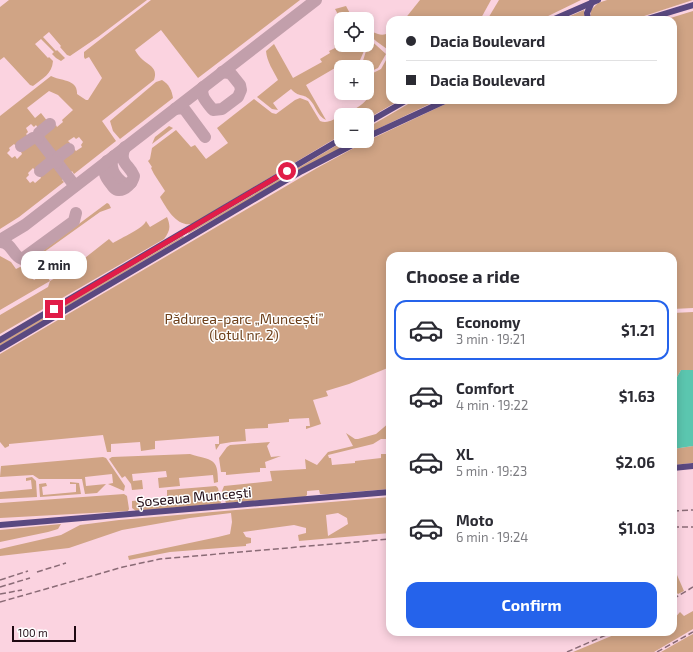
<!DOCTYPE html>
<meta charset="utf-8">
<style>
body{margin:0;font-family:"Exo 2",sans-serif;background:#f2f2f3;color:#2b2b33;height:100vh;display:flex;flex-direction:column;font-size:15px;white-space:nowrap}
*{box-sizing:border-box;margin:0}
p{font-size:13px;color:#7c7c81}
.icon{flex:none;width:22px;height:22px;fill:none;stroke:currentColor;stroke-width:2;stroke-linecap:round;stroke-linejoin:round}
.map{position:relative;flex:1;overflow:hidden}
.side{position:absolute;left:386px;top:252px;width:291px;height:384px;display:flex;flex-direction:column;background:#fff;border-radius:12px;box-shadow:0 2px 10px #0003}
.side>*{flex:none}
.top-card{position:absolute;left:386px;top:16px;width:291px;height:88px;border-radius:12px;box-shadow:0 2px 10px #0003;display:grid;align-content:center;height:88px;padding:0 20px;background:#fff}
.fabs{position:absolute;left:334px;top:12px;display:grid;gap:8px}
.fabs a{display:grid;place-items:center;width:40px;height:40px;border-radius:8px;background:#fff;box-shadow:0 2px 10px #0003;font-size:20px}
.scale{position:absolute;left:12px;bottom:10px;width:64px;box-sizing:border-box;padding-left:4px;border:2px solid #1f0912;border-top:0;font-size:11px;line-height:14px;white-space:nowrap;color:#1f0912;-webkit-text-stroke:3px #fff;paint-order:stroke}
.end{position:absolute;width:18px;height:18px;margin:-9px;border:5px solid #e11d48;background:#fff;box-shadow:0 0 0 2px #fff}
.from{border-radius:50%}
.bubble{position:absolute;height:28px;border-radius:12px;background:#fff;box-shadow:0 2px 10px #0003;font-size:13px;font-weight:700;line-height:28px;text-align:center}
.top-card b{display:flex;align-items:center;gap:14px;height:38px;font-size:15px}
.top-card b+b{border-top:1px solid #e1e1e2}
.top-card i{width:10px;height:10px;background:#2b2b33}
ul{padding:0;list-style:none}
li{display:flex;align-items:center;gap:12px;height:60px;margin:0 8px 6px;padding:0 12px;border:2px solid transparent;border-radius:12px}
li div{flex:1}
li b{display:block;font-size:15px}
li em{font-style:normal;font-weight:700}
li.on{border-color:#2563eb}
li>.icon{width:36px;height:36px;stroke-width:1.5}
h2{padding:0 20px;font-size:18px;line-height:48px}
.cta{display:flex;gap:8px;margin-top:auto;padding:8px 20px}
.cta a{flex:1;height:46px;border-radius:12px;background:#2563eb;color:#fff;font-size:16px;font-weight:700;line-height:46px;text-align:center}
.map>svg:first-child{display:block}
.green{fill:#d0a485;fill-rule:evenodd}
.water{fill:#5bc6af}
.lines{fill:none;stroke-linecap:round;stroke-linejoin:round}
.taxiway{stroke:#c29fab;stroke-width:12}
.major{stroke:#5a4980;stroke-width:6}
.rail{stroke:#8a6b76;stroke-width:1.5;stroke-dasharray:6 3;stroke-linecap:butt}
.route{stroke:#e11d48;stroke-width:5}
.labels{text-anchor:middle;stroke-width:3;stroke-linejoin:round;paint-order:stroke}
.park-label{font-size:14px;fill:#6d401b;stroke:#fff}
.street-label{font-size:14px;fill:#1f0912;stroke:#fff}
</style>
<div class="map">
<svg width="693" height="652" viewBox="0 0 693 652">
<rect width="100%" height="100%" fill="#fbd3e0"/>
<g class="green">
<path d="M 9,0 L 147,0 L 98,37 L 70,56 L 67,55 L 60,47 L 61,46 L 49,32 L 43,37 L 56,51 L 57,50 L 65,58 L 61,61 L 56,58 L 52,54 L 54,52 L 41,39 L 35,44 L 48,58 L 49,57 L 53,61 C 52,74 43,78 33,86 L 30,85 L 4,57 L 0,60 L 0,7 Z"/>
<path d="M 151,0 L 300,0 L 198,78 L 161,30 L 135,50 C 137,53 139,57 143,60 C 150,66 158,68 154,80 L 102,121 L 116,141 L 74,174 L 72,171 L 70,173 L 67,170 L 66,171 L 61,164 L 62,163 L 60,161 L 62,159 L 61,158 L 70,150 L 71,152 L 74,149 L 76,151 L 82,147 L 81,145 L 83,142 L 79,137 L 76,139 L 74,137 L 68,141 L 70,143 L 67,146 L 67,147 L 58,154 L 57,153 L 55,154 L 42,140 L 43,139 L 41,136 L 52,126 L 53,127 L 56,125 L 57,127 L 63,122 L 62,120 L 73,110 L 58,95 L 49,91 L 27,108 L 35,118 L 41,113 L 48,122 L 39,130 L 36,125 L 34,127 L 31,124 L 26,128 L 28,132 L 26,134 L 29,137 L 20,145 L 19,143 L 16,146 L 14,144 L 9,148 L 10,150 L 7,153 L 12,158 L 15,156 L 17,159 L 22,154 L 21,152 L 24,149 L 23,148 L 32,141 L 33,142 L 35,140 L 48,155 L 47,156 L 49,159 L 48,161 L 48,162 L 39,169 L 38,168 L 35,170 L 33,168 L 28,173 L 29,175 L 26,178 L 30,183 L 33,181 L 35,183 L 41,178 L 40,176 L 42,174 L 42,173 L 51,165 L 52,167 L 54,165 L 62,174 L 61,175 L 64,178 L 62,180 L 64,182 L 19,217 L 0,229 L 0,116 L 51,76 C 60,81 78,79 77,94 L 86,100 L 88,100 L 102,78 L 89,57 L 85,59 L 84,57 L 84,52 Z"/>
<path d="M 420,0 L 491,0 L 480,20 L 404,20 Z"/>
<path d="M 499,0 L 581,0 L 540,20 L 487,20 Z"/>
<path d="M 607,0 L 693,0 L 632,20 L 590,20 L 591,10 L 598,3 Z"/>
<path d="M 346,6 L 353,19 L 341,19 L 341,20 L 335,9 Z"/>
<path d="M 584,10 L 585,20 L 561,20 Z"/>
<path d="M 693,11 L 693,308 L 673,309 L 673,256 L 390,256 L 390,367 L 349,384 L 326,391 L 328,396 L 313,400 L 321,424 L 306,429 L 306,426 L 310,426 L 309,418 L 289,419 L 289,422 L 268,424 L 268,428 L 245,429 L 246,441 L 232,442 L 220,444 L 216,450 L 215,444 L 219,444 L 219,436 L 155,441 L 155,449 L 141,451 L 140,442 L 111,444 L 111,452 L 107,452 L 103,435 L 9,444 L 9,446 L 5,448 L 0,442 L 0,354 L 317,168 L 365,142 L 454,100 L 673,100 L 673,20 L 664,20 Z"/>
<path d="M 367,27 C 373,33 382,38 390,32 L 389,49 L 387,49 C 380,44 373,39 367,33 Z"/>
<path d="M 367,37 L 386,54 L 378,68 L 367,73 L 367,67 L 361,67 L 366,51 Z"/>
<path d="M 341,38 L 341,45 L 364,45 L 364,51 L 357,67 L 341,67 L 341,80 L 335,68 L 306,85 L 326,120 C 317,116 316,106 310,100 C 304,93 299,98 291,89 L 273,103 L 278,110 L 272,109 L 257,97 L 278,80 C 273,70 267,62 266,51 L 274,44 L 293,78 L 322,62 L 320,59 L 330,53 L 329,51 L 335,48 L 334,45 L 339,42 L 338,40 Z"/>
<path d="M 390,53 L 390,100 L 400,100 L 367,119 L 367,115 L 342,115 C 351,110 363,107 368,97 L 366,93 L 367,93 L 367,76 L 381,69 Z"/>
<path d="M 162,80 C 169,84 172,91 173,98 L 120,139 L 113,131 L 110,121 L 156,82 Z"/>
<path d="M 300,98 L 308,101 L 320,121 C 328,124 334,119 341,116 L 341,135 L 192,224 C 177,227 167,209 161,199 L 160,197 L 165,191 L 154,174 L 151,168 L 152,167 L 148,161 L 150,159 L 152,148 L 176,130 L 191,147 L 195,145 L 206,159 L 228,143 L 217,128 L 254,99 L 272,113 L 276,114 L 295,100 Z"/>
<path d="M 415,100 L 438,100 L 367,134 L 367,128 Z"/>
<path d="M 169,126 L 173,128 L 152,144 L 155,137 Z"/>
<path d="M 344,141 L 354,141 L 188,234 L 189,232 Z"/>
<path d="M 107,203 L 109,204 L 111,208 L 100,212 L 26,265 L 25,264 Z"/>
<path d="M 167,217 C 171,227 170,231 164,239 L 0,334 L 0,315 L 48,287 L 50,281 L 0,310 L 0,256 L 11,262 L 16,269 L 20,267 L 24,268 L 34,280 L 45,273 L 50,281 L 71,269 L 69,265 L 74,262 L 76,265 L 109,239 L 113,243 C 121,238 144,228 146,221 L 150,227 Z"/>
<path d="M 183,236 L 184,237 L 0,346 L 0,343 Z"/>
<path d="M 693,312 L 693,370 L 681,370 L 677,377 L 673,379 L 673,313 Z"/>
<path d="M 390,422 L 390,439 L 381,439 L 373,444 L 328,455 L 329,458 L 331,458 L 332,465 L 355,463 L 355,461 L 381,458 L 381,454 L 390,454 L 390,489 L 327,494 L 320,494 L 319,490 L 307,491 L 307,495 L 305,497 L 226,503 L 222,491 L 224,486 L 272,481 L 270,471 L 306,469 L 305,459 L 317,465 L 328,452 L 353,446 L 346,433 L 355,439 L 358,439 L 376,434 Z"/>
<path d="M 270,442 L 267,446 L 271,457 L 281,456 L 265,462 L 266,468 L 260,468 L 260,472 L 226,475 L 226,472 L 221,472 L 219,458 L 227,447 L 230,445 Z"/>
<path d="M 693,446 L 693,463 L 673,465 L 673,449 Z"/>
<path d="M 190,454 C 212,461 218,457 218,482 L 214,483 L 213,475 L 179,478 L 180,486 L 159,488 L 158,478 L 167,477 L 166,471 L 132,474 L 133,481 L 142,480 L 143,489 L 132,490 L 131,484 L 125,476 L 122,478 L 109,459 L 112,457 Z"/>
<path d="M 103,457 L 106,458 L 125,486 L 124,491 L 108,484 L 113,483 L 112,474 L 85,477 L 86,486 L 106,484 L 97,493 L 85,494 L 82,479 L 39,479 L 33,475 L 0,477 L 1,466 Z"/>
<path d="M 32,477 L 36,481 L 37,497 L 0,499 L 0,492 L 32,489 L 31,480 L 26,481 L 26,478 Z"/>
<path d="M 70,482 L 79,483 L 81,494 L 40,497 L 39,484 L 46,483 L 47,486 L 42,487 L 43,495 L 76,492 L 76,484 L 70,484 Z"/>
<path d="M 216,486 L 218,488 L 221,503 L 219,504 L 136,511 L 132,508 L 132,501 L 167,498 L 167,490 Z"/>
<path d="M 124,494 L 127,496 L 129,509 L 128,511 L 0,518 L 0,503 Z"/>
<path d="M 390,497 L 390,533 L 299,541 L 298,535 L 306,533 L 306,528 L 294,525 L 243,532 L 246,537 L 251,538 L 251,543 L 246,544 L 246,546 L 170,552 L 129,560 L 128,556 L 218,537 L 230,534 L 232,522 L 231,513 L 190,518 L 122,530 L 69,548 L 0,556 L 0,549 L 61,535 L 80,525 L 119,520 ZM 338,513 L 347,518 L 348,524 L 328,536 L 326,515 Z"/>
<path d="M 61,524 L 58,529 L 48,532 L 0,542 L 0,530 Z"/>
<path d="M 673,572 L 675,575 L 677,575 L 684,591 L 678,594 L 673,589 Z"/>
<path d="M 693,611 L 693,629 L 654,652 L 573,652 L 621,632 L 673,632 L 673,620 L 680,612 L 684,616 Z"/>
<path d="M 693,634 L 693,652 L 661,652 L 689,636 Z"/>
</g>
<path class="water" d="M 681,370 L 693,370 L 693,446 L 673,449 L 673,379 L 677,377 Z"/>
<g class="lines">
<g class="taxiway">
<path d="M 203,87 C 200,97 207,102 213,110 L 222,109 L 238,97 L 241,90 L 240,85 L 232,75 L 229,73 L 222,72"/>
<path d="M 175,109 L 181,108 L 185,110 L 205,137"/>
<path d="M 38,138 L 75,186"/>
<path d="M 38,138 L 39,133 L 50,124"/>
<path d="M 21,146 L 33,138 L 38,138"/>
<path d="M 114,156 C 108,167 115,177 124,184 L 131,183"/>
<path d="M 107,161 C 102,171 105,177 111,184 C 113,187 115,190 118,190 C 125,191 133,182 134,176 C 129,164 118,163 125,147"/>
<path d="M 57,163 C 56,156 64,153 69,149"/>
<path d="M 40,171 L 51,162 L 57,162"/>
<path d="M 0,240 L 25,225 L 316,0"/>
<path d="M 0,242 C 13,243 12,256 22,259 L 74,221 L 76,213"/>
</g>
<g class="major">
<path d="M 552,20 L 598,0"/>
<path d="M 588,20 L 587,13 L 592,2"/>
<path d="M 644,20 L 693,5"/>
<path d="M 367,123 L 407,100"/>
<path d="M 367,137 L 447,100"/>
<path d="M 0,340 L 341,139"/>
<path d="M 0,349 L 302,171 L 360,141"/>
<path d="M 673,468 L 693,466"/>
<path d="M 0,525 L 390,492"/>
</g>
<g class="rail">
<path d="M 673,511 L 693,510"/>
<path d="M 673,527 L 693,527"/>
<path d="M 37,572 L 66,563"/>
<path d="M 0,580 L 28,571"/>
<path d="M 0,587 L 30,578"/>
<path d="M 0,594 L 22,590"/>
<path d="M 673,599 L 693,587"/>
<path d="M 0,602 L 123,567 L 160,559 L 390,539"/>
<path d="M 567,652 L 613,632"/>
<path d="M 657,652 L 693,632"/>
</g>
</g>
<g class="lines">
<path class="route" d="M 54,309 L 287,171"/>
</g>
<g class="labels">
<g class="park-label">
<text x="244" y="324">Pădurea-parc „Muncești”<tspan x="244" dy="16">(lotul nr. 2)</tspan></text>
</g>
<g class="street-label">
<text transform="translate(194 497) rotate(-5)" y="5">Șoseaua Muncești</text>
</g>
</g>
</svg>
<div class="fabs">
<a><svg class="icon" aria-label="locate" viewBox="0 0 24 24"><circle cx="12" cy="12" r="6"/><path d="M12 2v4M12 18v4M2 12h4M18 12h4"/></svg></a>
<a>+</a>
<a>−</a>
</div>
<div class="scale">100 m</div>
<i class="end from" style="left:287px;top:171px"></i>
<i class="end" style="left:54px;top:309px"></i>
<div class="bubble" style="left:21px;top:251px;width:66px">2 min</div>
<div class="top-card">
<b><i class="from"></i>Dacia Boulevard</b>
<b><i></i>Dacia Boulevard</b>
</div>
<section class="side">
<h2>Choose a ride</h2>
<ul>
<li class="on"><svg class="icon" aria-label="car" viewBox="0 0 24 24"><path d="M5 17H2v-5l4-1 3-4h7l3 4 3 1v5h-3M9 17h6M6 11h13"/><circle cx="7" cy="17" r="2"/><circle cx="17" cy="17" r="2"/></svg><div><b>Economy</b><p>3 min · 19:21</p></div><em>$1.21</em></li>
<li><svg class="icon" aria-label="car" viewBox="0 0 24 24"><path d="M5 17H2v-5l4-1 3-4h7l3 4 3 1v5h-3M9 17h6M6 11h13"/><circle cx="7" cy="17" r="2"/><circle cx="17" cy="17" r="2"/></svg><div><b>Comfort</b><p>4 min · 19:22</p></div><em>$1.63</em></li>
<li><svg class="icon" aria-label="car" viewBox="0 0 24 24"><path d="M5 17H2v-5l4-1 3-4h7l3 4 3 1v5h-3M9 17h6M6 11h13"/><circle cx="7" cy="17" r="2"/><circle cx="17" cy="17" r="2"/></svg><div><b>XL</b><p>5 min · 19:23</p></div><em>$2.06</em></li>
<li><svg class="icon" aria-label="car" viewBox="0 0 24 24"><path d="M5 17H2v-5l4-1 3-4h7l3 4 3 1v5h-3M9 17h6M6 11h13"/><circle cx="7" cy="17" r="2"/><circle cx="17" cy="17" r="2"/></svg><div><b>Moto</b><p>6 min · 19:24</p></div><em>$1.03</em></li>
</ul>
<div class="cta"><a>Confirm</a></div>
</section>
</div>
